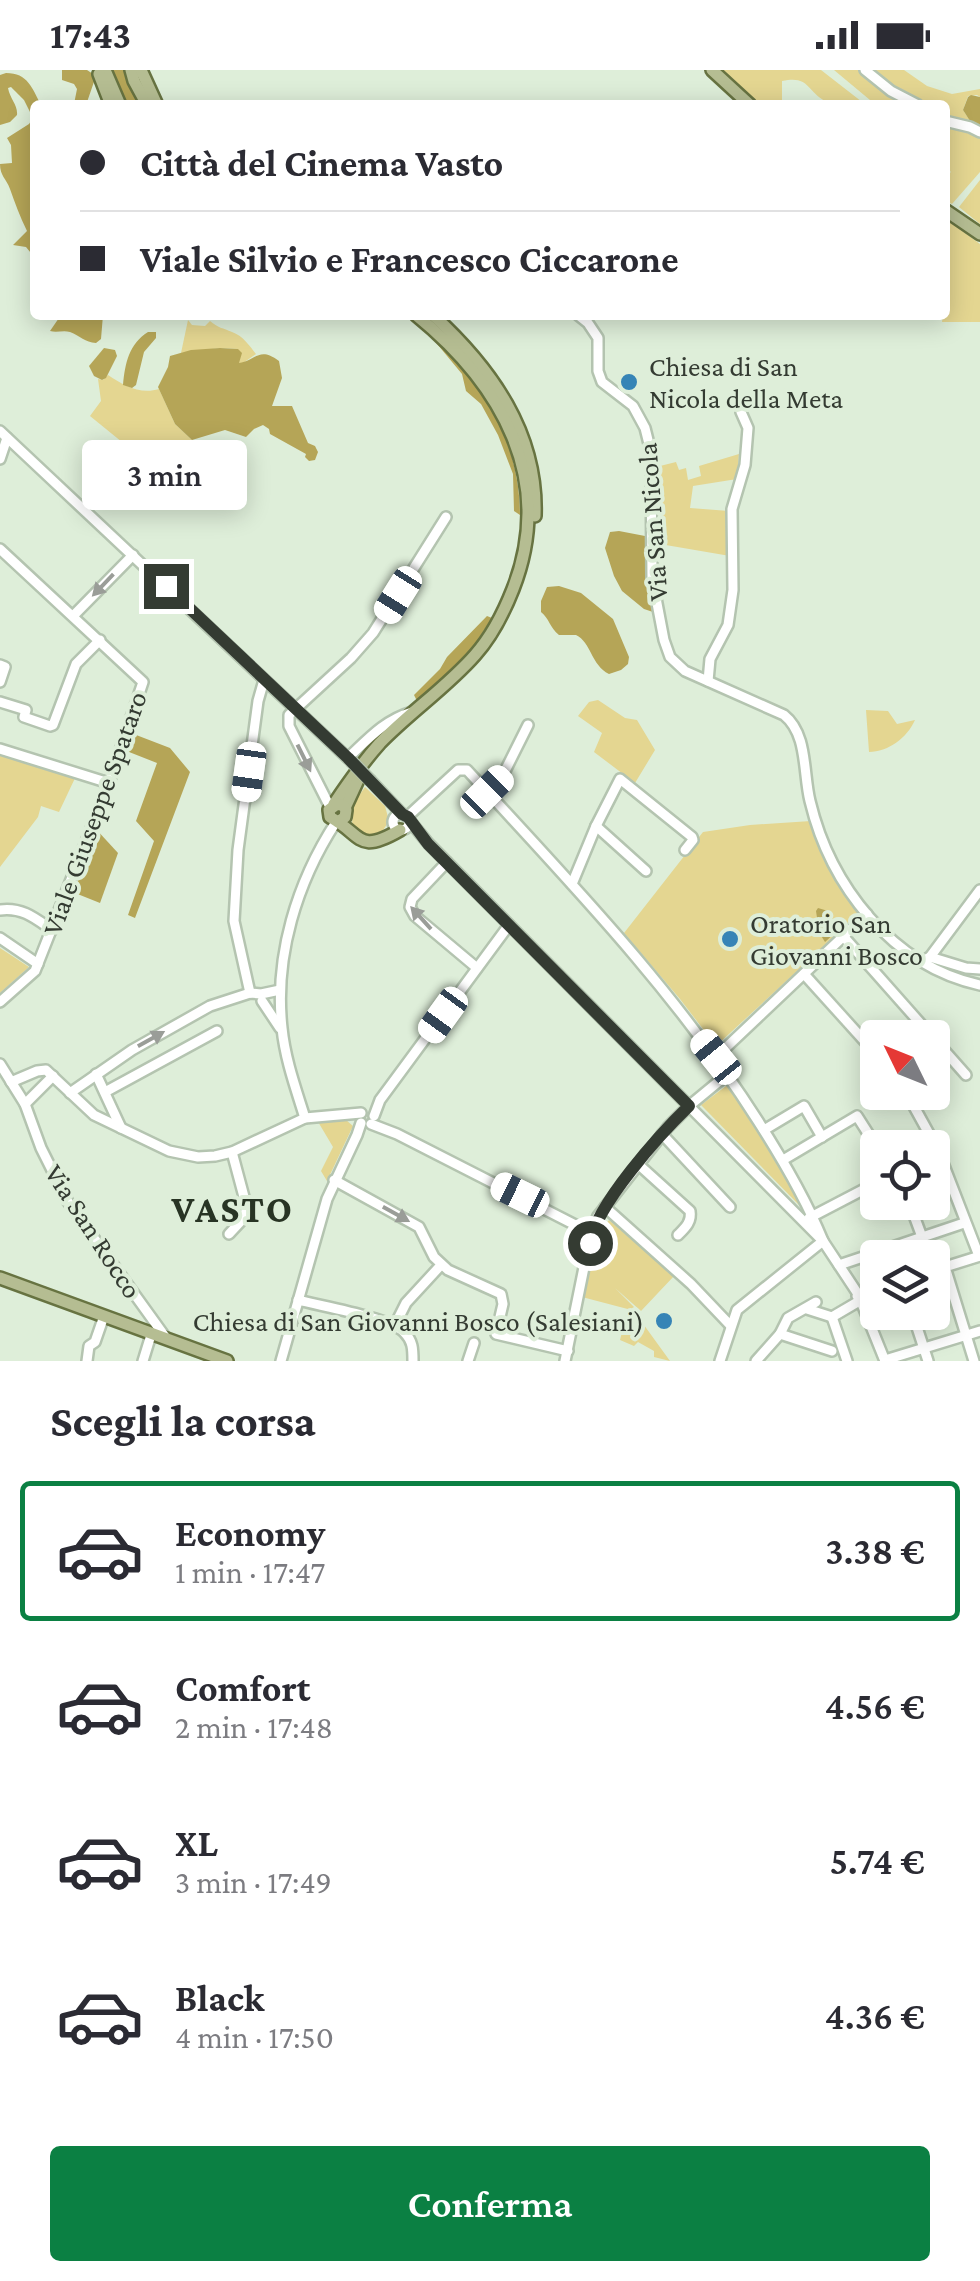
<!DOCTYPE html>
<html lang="it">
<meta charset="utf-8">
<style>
body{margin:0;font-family:"Crimson Pro",serif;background:#f2f2f3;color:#2b2b33;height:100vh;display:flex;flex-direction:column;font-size:38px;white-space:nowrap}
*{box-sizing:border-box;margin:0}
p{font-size:32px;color:#7c7c81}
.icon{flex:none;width:55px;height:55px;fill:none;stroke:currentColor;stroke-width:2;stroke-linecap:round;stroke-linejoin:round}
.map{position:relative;height:1291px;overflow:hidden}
.details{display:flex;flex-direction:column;background:#fff;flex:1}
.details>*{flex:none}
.banner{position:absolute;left:30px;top:30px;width:920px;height:220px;border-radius:10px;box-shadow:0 5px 25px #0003;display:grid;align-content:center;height:220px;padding:0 50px;background:#fff}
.needle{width:65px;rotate:313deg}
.tools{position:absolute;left:860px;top:950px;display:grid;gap:20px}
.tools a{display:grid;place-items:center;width:90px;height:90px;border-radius:10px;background:#fff;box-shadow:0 5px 25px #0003;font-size:50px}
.end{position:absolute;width:45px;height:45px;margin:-22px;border:12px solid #343b32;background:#fff;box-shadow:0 0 0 5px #fff}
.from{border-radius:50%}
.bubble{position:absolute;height:70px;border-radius:10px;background:#fff;box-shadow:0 5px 25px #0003;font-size:32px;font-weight:600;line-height:70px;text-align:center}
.car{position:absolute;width:30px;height:60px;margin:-30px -15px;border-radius:12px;box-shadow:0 0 8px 2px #0007;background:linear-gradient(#fff 24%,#345 0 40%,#fff 0 76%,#345 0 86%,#fff 0)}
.banner b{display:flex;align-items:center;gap:35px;height:95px;font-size:38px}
.banner b+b{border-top:2px solid #e1e1e2}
.banner i{width:25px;height:25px;background:#2b2b33}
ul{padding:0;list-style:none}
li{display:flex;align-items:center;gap:30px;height:140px;margin:0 20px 15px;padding:0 30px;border:5px solid transparent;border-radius:10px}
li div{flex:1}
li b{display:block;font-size:38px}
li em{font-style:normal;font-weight:600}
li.current{border-color:#0b8043}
li>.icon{width:90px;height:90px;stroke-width:1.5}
h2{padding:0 50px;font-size:45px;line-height:120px}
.button{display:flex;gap:20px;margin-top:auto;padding:20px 50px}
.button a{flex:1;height:115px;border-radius:10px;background:#0b8043;color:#fff;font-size:40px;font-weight:600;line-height:115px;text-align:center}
.status{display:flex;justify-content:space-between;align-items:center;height:70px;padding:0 50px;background:#fff;direction:ltr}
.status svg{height:28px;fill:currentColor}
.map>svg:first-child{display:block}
.green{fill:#e4d691}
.forest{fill:#b5a557}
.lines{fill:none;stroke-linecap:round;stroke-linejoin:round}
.minor-casing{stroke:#b4c4b0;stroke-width:14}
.major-casing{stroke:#677341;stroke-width:16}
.minor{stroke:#fff;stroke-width:9}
.major{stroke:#b5bd92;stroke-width:11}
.minor-bridge-casing{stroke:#b4c4b0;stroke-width:14;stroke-linecap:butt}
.minor-bridge{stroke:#fff;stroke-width:9}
.oneway{fill:#9a9d98}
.route{stroke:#343b32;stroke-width:12}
.poi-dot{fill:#3684b6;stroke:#deeed9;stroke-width:4}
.labels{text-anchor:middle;stroke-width:8;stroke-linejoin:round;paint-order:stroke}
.poi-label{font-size:28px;fill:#343b32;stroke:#deeed9;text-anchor:start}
.street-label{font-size:28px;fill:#343b32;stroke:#deeed9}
.district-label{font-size:38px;font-weight:bold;letter-spacing:2.5px;fill:#283424;stroke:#deeed9}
</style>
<div class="status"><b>17:43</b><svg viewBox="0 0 49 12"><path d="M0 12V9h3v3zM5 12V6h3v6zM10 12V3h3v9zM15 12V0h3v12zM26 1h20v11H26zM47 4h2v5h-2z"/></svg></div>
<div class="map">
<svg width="980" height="1291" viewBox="0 0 980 1291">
<rect width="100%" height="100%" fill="#deeed9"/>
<g class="green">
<path d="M 722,0 L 821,0 L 866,35 C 853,35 836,38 825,31 C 806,20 809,5 782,11 L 782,35 L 760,35 Z"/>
<path d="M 834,0 L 858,0 L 872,12 L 911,35 L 876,35 Z"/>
<path d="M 870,0 L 904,0 L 927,16 L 952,24 L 980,19 L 980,27 L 977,25 L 968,26 L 963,40 L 970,51 L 980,57 L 945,50 L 945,35 C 909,35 897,22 870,0 Z"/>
<path d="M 950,58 L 966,61 L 980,69 L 980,102 L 952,134 L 945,130 L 945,107 L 951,102 L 945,96 L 945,60 Z"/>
<path d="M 980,110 L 980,154 L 959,137 Z"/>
<path d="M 945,148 L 980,174 L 980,252 L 942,252 L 943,245 L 945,245 Z"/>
<path d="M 188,250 L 192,255 L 205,256 L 210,251 C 218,258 223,258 232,262 C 243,266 249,275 256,284 L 243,293 L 237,293 L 238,279 L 220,278 L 181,283 Z"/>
<path d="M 108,305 C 123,315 140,325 159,319 L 175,354 L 192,370 L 171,391 L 165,407 L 90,346 L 101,331 L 98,309 L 103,310 Z"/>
<path d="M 739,384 L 737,409 L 693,416 L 690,438 L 729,441 L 730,486 L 654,473 L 656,397 L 676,392 L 679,400 L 686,398 L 688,410 L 701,406 L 699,396 Z"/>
<path d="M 598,630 L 625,648 L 637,650 L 655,680 L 635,713 L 594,682 L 602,663 L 578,646 L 589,632 Z"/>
<path d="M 866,640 L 888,641 L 897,654 L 915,650 C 907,668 888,682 869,682 Z"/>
<path d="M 0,683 L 76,706 L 59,742 L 41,736 L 38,747 L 0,797 Z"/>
<path d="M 365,717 L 385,736 L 389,751 L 382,762 C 369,766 361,765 352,755 L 353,734 Z"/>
<path d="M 811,751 L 827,796 L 861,842 L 716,976 L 680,929 L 624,863 L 703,762 L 750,755 Z"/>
<path d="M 0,878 L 29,897 L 0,923 Z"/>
<path d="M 730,1013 L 800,1133 L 799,1135 L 701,1035 Z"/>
<path d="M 317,1050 L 346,1050 L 353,1056 L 327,1111 L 321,1101 L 333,1077 Z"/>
<path d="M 609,1150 L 674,1206 L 641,1241 L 615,1218 L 639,1242 L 582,1227 C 588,1202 591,1168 609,1150 Z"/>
<path d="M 627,1242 L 636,1244 L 670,1291 L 654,1287 L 654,1281 L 638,1272 L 634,1276 L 620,1270 Z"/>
</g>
<g class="forest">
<path d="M 62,0 L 87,0 L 96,6 L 86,35 L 74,34 L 77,19 L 74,14 L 62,10 Z"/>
<path d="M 108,0 L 126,0 L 142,35 L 123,35 Z"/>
<path d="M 6,3 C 28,3 32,18 41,35 L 35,35 L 35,188 L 26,177 L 13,175 L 27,161 C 20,147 15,133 10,119 C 6,108 0,106 0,94 L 12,93 L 11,75 L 7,68 L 29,54 L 33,48 L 24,30 L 11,17 L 8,18 C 10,29 18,35 17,45 L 10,52 L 0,55 L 0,5 Z"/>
<path d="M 971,25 L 980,27 L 980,57 L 970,51 L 963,40 L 968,27 Z"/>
<path d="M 61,245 L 103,245 L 101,269 L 96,273 C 85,272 80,266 70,262 C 63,260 57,263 50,261 Z"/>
<path d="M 148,262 L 156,262 L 156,268 L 144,282 L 136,315 L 132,318 L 123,315 C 125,293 129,274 148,262 Z"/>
<path d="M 428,263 C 484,304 520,376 520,445 L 514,441 L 513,404 L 498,365 L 481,334 L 466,321 L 462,304 Z"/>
<path d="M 104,278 L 115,280 L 117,286 L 106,308 L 102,310 L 94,306 L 89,296 Z"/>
<path d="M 220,278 L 238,279 L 242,283 L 239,293 C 257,290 259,276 279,291 L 282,308 L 272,336 L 292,336 L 308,373 L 315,376 L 318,382 L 315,390 L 309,391 L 305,387 L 306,384 L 270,364 L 269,359 L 263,355 L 254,359 L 246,367 L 225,360 L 192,370 L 175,354 L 158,317 L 168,297 L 170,286 L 191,280 Z"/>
<path d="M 619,461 L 645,466 L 645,484 L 653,542 L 644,539 L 622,521 L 614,506 L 605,478 L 610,462 Z"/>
<path d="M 559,516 L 581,523 L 613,549 L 629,587 L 628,594 L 621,600 L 609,604 C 591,595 591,572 576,565 C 575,565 560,565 559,565 C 550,558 549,548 541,542 L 541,531 L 547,517 Z"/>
<path d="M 487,546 L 492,548 L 472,579 L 418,633 L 414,625 L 440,599 L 447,587 Z"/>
<path d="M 131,663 L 170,678 L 190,702 L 135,848 L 128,845 L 154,771 L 136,751 L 157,693 L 124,680 Z"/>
<path d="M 95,758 L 118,783 L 100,833 L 70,821 Z"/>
<path d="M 818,838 L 828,841 L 828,845 L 833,851 L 843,849 L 847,852 L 825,872 L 820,864 L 823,861 L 814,857 L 818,854 L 816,841 Z"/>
</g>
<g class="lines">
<defs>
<g id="minor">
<path d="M 865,0 L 891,21 L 918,35"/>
<path d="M 945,51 L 970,57 L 980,62"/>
<path d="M 578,245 L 588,253 L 598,268 L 598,301 L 602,312 L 633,336 L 645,358 L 651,382 L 652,507 L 664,570 L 670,587 L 685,601 L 784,645 C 808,664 803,703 810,731 C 830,815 892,896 980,915"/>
<path d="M 0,361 L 351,691"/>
<path d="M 0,389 L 7,368"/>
<path d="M 0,479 L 143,612 L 109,713 L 35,901 L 0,932"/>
<path d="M 74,545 L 133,485"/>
<path d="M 0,595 L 5,597 L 0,612"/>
<path d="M 708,611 L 710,589 L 728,555 L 733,520 L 732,439 L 745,395 L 748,358 L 741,342"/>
<path d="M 0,632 L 26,640 L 24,647 L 50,656 L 53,655 L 76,594 L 100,570"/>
<path d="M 0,679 L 109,713"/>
<path d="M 348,688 C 369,668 385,650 412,642"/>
<path d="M 371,711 L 402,744"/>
<path d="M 487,722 L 503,705 L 528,655"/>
<path d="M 330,737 L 289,656 L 289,645 L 351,588 L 373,563 L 446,447"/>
<circle cx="401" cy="752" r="8"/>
<path d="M 407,747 L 458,700 L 467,700 C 570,812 676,922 758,1051 C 783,1090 806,1129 823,1171 L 737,1240 L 720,1291"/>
<path d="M 409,750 L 428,773 L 823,1171 L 858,1224 L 885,1291"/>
<path d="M 596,756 L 646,801"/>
<path d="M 447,792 L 412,829 L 410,837 L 415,846 L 477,898"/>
<path d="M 572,814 L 596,756 L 620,709 L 692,767 L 693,770 L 685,780"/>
<path d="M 0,840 C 22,837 35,848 52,860"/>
<path d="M 843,866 L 966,1005"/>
<path d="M 0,868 L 38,894"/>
<path d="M 930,887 L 966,898 L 980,899"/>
<path d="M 922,891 L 930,887 L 980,820"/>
<path d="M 804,904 L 878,986"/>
<path d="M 250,923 L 234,851 L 238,780 L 258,631 L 264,610"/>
<path d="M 262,931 L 280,958"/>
<path d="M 716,987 L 867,844"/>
<path d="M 0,994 L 25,1034 L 41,1078 L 68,1132 L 166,1268"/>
<path d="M 96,1004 L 121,1058"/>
<path d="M 11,1012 L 37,1001 L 46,1000 L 94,1045 L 169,1081 L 198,1087 L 215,1086 L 232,1082 L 305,1048 L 361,1043"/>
<path d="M 105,1022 L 217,961"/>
<path d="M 906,1022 L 938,1080 L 979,1186"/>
<path d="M 70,1023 L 132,980 L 210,936 L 250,923 L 261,924 L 280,920"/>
<path d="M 25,1034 L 53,1006"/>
<path d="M 374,1046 L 380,1030 L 509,855"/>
<path d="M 305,1048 C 296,1019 285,989 282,958 C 274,886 297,812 336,752"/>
<path d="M 371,1054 L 397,1064 L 591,1163"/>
<path d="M 764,1060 L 804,1036 L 822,1067"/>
<path d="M 662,1064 L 730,1137"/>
<path d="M 783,1090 L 857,1046 L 878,1079"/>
<path d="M 638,1094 L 690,1141 C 692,1152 685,1158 678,1165"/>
<path d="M 334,1110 L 419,1157 L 434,1187 L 448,1200 L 501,1224 L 503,1234 L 496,1264 L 568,1281"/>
<path d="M 909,1132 L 922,1167"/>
<path d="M 605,1137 L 691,1214 L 730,1255"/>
<path d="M 809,1148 L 878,1112"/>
<path d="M 229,1164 L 243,1149 L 247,1138 L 232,1082"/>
<path d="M 839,1195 L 964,1153"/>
<path d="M 945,1197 L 974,1291"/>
<path d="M 932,1201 L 980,1186"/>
<path d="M 857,1226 L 878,1218"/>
<path d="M 298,1230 C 320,1236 390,1248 404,1262 C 413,1271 413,1279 413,1291"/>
<path d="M 807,1239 L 832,1247 L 861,1230"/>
<path d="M 912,1242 L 928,1291"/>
<path d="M 832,1247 L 847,1291"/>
<path d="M 395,1255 L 406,1233 L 441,1195"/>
<path d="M 780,1264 L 832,1281"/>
<path d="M 885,1290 L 980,1261"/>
<path d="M 87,1291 L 89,1276 L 95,1272 L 104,1246"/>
<path d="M 143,1291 L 151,1265"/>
<path d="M 281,1291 L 327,1129 L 357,1065 L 361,1053"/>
<path d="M 468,1291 L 474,1273"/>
<path d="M 565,1291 L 591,1163 L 598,1146 L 668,1057 L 689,1036 L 729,1003"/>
<path d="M 756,1291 L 780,1264 L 788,1248 L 816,1232"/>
</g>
<g id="major">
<path d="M 105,0 L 120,35"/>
<path d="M 131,0 L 134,11 L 147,35"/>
<path d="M 141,0 L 157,35"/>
<path d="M 712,0 L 750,35"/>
<path d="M 99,4 L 111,35"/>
<path d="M 945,140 L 980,164"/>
<path d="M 433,245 C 491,298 538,363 535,446"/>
<path d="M 334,734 C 348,713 363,692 380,673 C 410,642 447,617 475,585 C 492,566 504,542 513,519 C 556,409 501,314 416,245"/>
<path d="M 345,738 L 358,710"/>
<path d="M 338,752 L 345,747 L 346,740 L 344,736 L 337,734 L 329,740 L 330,747 C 363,765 357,785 400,760"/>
<path d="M 0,1208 L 227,1291"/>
</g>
</defs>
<use href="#minor" class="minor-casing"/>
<use href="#major" class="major-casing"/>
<use href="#minor" class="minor"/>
<use href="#major" class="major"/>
<defs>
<path id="minor-bridge" d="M 351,691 L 371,711"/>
</defs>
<use href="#minor-bridge" class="minor-bridge-casing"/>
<use href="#minor-bridge" class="minor-bridge"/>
</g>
<defs><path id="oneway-solid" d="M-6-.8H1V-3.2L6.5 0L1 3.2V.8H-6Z" transform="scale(2.5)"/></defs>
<g class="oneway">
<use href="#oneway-solid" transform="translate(103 515) rotate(134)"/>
<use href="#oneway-solid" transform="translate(304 688) rotate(64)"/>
<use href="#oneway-solid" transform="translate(421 848) rotate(-132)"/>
<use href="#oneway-solid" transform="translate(151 969) rotate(-29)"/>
<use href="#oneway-solid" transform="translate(396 1144) rotate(29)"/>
</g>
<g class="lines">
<path class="route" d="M 166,516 L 348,688 L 402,744 L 408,747 L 428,774 L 689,1036 C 660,1064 596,1135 590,1173"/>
</g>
<g class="poi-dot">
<circle cx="629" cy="312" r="10"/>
<circle cx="730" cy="869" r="10"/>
<circle cx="664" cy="1251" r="10"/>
</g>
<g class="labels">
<g class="poi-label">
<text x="649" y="306">Chiesa di San<tspan x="649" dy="32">Nicola della Meta</tspan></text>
<text x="750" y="863">Oratorio San<tspan x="750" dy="32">Giovanni Bosco</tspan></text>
<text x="644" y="1261" text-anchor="end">Chiesa di San Giovanni Bosco (Salesiani)</text>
</g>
<g class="street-label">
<text transform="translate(652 452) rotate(-94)" y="10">Via San Nicola</text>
<text transform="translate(94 743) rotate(-70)" y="10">Viale Giuseppe Spataro</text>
<text transform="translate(94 1161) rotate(57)" y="10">Via San Rocco</text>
</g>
<g class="district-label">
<text x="233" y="1152">VASTO</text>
</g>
</g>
</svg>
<div class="tools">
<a><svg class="needle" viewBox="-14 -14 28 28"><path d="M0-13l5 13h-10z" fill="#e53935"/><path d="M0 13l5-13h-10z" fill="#7c7c81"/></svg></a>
<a><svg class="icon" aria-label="locate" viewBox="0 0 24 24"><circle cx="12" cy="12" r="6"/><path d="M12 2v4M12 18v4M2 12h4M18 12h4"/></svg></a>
<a><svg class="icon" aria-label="layers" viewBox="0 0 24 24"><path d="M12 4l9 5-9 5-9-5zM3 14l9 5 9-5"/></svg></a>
</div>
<i class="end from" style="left:590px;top:1173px"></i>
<i class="end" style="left:166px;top:516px"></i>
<div class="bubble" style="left:82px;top:370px;width:165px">3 min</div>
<i class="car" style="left:398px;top:525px;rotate:212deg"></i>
<i class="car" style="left:249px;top:702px;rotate:188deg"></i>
<i class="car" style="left:487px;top:722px;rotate:45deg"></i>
<i class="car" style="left:443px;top:945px;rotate:216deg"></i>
<i class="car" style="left:716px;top:987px;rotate:321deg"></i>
<i class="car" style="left:520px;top:1125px;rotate:296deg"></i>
<div class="banner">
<b><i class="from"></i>Città del Cinema Vasto</b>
<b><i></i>Viale Silvio e Francesco Ciccarone</b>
</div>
</div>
<section class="details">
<h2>Scegli la corsa</h2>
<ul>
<li class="current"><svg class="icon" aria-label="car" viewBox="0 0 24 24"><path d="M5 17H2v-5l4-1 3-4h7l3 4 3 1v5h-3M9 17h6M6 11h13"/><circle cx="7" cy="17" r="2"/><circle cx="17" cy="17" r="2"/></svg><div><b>Economy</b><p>1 min · 17:47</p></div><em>3.38 €</em></li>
<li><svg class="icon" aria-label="car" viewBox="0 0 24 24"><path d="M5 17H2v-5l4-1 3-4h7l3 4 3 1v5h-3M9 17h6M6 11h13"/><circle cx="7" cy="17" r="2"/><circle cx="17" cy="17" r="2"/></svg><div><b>Comfort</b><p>2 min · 17:48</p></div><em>4.56 €</em></li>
<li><svg class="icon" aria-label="car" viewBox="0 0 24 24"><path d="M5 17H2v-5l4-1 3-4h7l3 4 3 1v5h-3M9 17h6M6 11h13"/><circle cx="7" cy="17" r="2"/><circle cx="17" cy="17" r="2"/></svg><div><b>XL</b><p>3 min · 17:49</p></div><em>5.74 €</em></li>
<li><svg class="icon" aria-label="car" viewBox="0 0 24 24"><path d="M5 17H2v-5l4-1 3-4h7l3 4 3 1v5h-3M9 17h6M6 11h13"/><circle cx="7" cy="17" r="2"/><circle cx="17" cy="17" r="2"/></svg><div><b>Black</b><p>4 min · 17:50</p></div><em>4.36 €</em></li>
</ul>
<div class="button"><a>Conferma</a></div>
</section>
